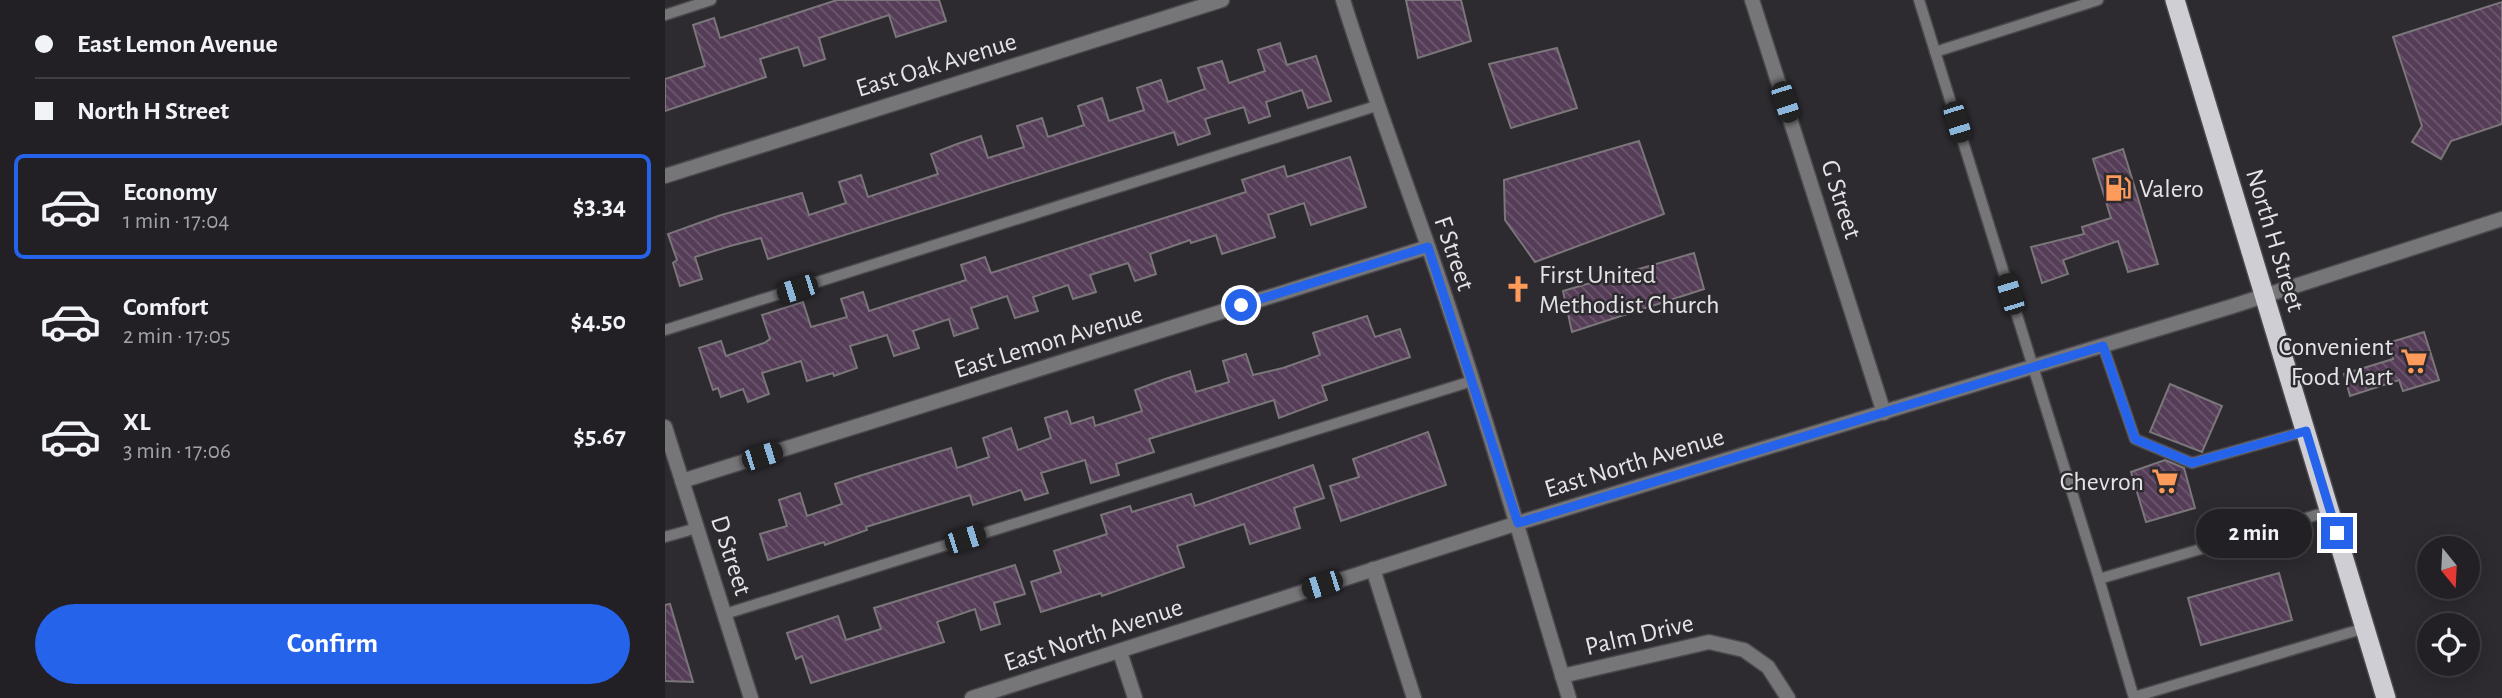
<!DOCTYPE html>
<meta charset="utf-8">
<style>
body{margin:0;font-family:"Alegreya Sans",sans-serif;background:#2e2d31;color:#f1f3f6;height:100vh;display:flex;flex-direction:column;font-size:26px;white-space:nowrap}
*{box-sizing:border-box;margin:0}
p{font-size:23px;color:#a2a3a6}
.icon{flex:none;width:38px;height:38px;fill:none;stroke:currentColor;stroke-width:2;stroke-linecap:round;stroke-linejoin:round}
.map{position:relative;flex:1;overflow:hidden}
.sheet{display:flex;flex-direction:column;background:#222024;width:665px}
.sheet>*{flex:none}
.hud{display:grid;align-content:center;height:154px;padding:0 35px;background:#222024}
.needle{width:46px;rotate:162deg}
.tools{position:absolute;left:1752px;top:536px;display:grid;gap:14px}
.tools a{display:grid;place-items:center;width:63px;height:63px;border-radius:50%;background:#222024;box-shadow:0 4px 18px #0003,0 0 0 2px #3f3e41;font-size:35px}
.end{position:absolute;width:32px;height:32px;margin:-16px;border:9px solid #2563eb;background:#fff;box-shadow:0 0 0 4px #fff}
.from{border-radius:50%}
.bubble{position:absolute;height:49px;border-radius:24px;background:#222024;box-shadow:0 4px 18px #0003,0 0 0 2px #3f3e41;font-size:23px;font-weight:700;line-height:49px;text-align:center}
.car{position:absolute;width:21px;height:42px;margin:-21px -10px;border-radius:9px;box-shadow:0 0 5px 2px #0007;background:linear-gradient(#222 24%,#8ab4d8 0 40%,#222 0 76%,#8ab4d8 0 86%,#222 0)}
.hud b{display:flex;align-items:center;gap:24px;height:66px;font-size:26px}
.hud b+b{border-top:2px solid #3f3e41}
.hud i{width:18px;height:18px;background:#f1f3f6}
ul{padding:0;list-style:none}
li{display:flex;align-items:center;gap:21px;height:105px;margin:0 14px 10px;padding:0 21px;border:4px solid transparent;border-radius:10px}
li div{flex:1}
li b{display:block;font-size:26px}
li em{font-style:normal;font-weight:700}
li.active{border-color:#2563eb}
li>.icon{width:63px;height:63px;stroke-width:1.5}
.button{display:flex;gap:14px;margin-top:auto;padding:14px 35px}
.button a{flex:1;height:80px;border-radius:42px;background:#2563eb;color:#fff;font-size:28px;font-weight:700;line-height:80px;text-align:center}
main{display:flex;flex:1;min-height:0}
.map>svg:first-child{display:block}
.building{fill:url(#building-back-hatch);stroke:#7a767a;stroke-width:2}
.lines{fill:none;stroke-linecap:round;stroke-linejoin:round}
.service-casing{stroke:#4a484d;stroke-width:13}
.minor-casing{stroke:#4a484d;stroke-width:17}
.tertiary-casing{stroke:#4a484d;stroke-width:17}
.trunk-casing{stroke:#4a484d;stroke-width:22}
.service{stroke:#767679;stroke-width:10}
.minor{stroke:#767679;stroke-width:14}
.tertiary{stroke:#767679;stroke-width:14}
.trunk{stroke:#ceced4;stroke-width:19}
.route{stroke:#2563eb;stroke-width:9}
.labels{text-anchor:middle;stroke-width:5;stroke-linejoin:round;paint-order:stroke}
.street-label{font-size:26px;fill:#e4e3e6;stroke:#2d2b30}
.poi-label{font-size:26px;fill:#e4e3e6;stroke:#2d2b30;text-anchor:start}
</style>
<main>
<section class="sheet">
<div class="hud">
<b><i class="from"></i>East Lemon Avenue</b>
<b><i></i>North H Street</b>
</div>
<ul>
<li class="active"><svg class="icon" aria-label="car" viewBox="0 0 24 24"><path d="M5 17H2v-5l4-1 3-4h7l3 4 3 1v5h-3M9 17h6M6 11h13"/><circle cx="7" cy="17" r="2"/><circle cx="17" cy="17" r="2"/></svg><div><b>Economy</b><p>1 min · 17:04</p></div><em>$3.34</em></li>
<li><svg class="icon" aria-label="car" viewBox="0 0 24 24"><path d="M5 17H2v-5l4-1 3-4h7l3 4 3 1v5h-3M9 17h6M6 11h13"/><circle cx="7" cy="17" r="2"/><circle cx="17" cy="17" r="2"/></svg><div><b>Comfort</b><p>2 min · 17:05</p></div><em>$4.50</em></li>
<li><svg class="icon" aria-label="car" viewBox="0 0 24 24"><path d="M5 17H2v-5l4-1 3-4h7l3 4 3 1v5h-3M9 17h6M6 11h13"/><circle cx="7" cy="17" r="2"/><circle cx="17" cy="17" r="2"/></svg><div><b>XL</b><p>3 min · 17:06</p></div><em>$5.67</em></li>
</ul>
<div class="button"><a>Confirm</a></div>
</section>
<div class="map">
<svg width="1837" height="698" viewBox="0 0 1837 698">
<defs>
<pattern id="building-back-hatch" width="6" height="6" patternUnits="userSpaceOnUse" patternTransform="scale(1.75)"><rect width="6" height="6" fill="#553c57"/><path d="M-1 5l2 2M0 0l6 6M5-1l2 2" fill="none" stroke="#6d586f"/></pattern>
</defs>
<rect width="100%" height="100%" fill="#2d2b30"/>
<g class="building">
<path d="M 172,0 L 274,0 L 281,21 L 231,37 L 224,15 L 154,38 L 160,59 L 139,66 L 133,47 L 95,59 L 101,77 L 0,111 L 0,79 L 40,66 L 28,25 L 49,18 L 55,38 Z"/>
<path d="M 741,0 L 796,0 L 806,41 L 753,58 Z"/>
<path d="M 1837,2 L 1837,124 L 1786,141 L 1776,159 L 1747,142 L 1757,126 L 1728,37 Z"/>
<path d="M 615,43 L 622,65 L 651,56 L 666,101 L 643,108 L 637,90 L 601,102 L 605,116 L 584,123 L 579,107 L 540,119 L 545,134 L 513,145 L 509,132 L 103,259 L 96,238 L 65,246 L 30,257 L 37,279 L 15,286 L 8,263 L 12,260 L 3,234 L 56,215 L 137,193 L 144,215 L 181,203 L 174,182 L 196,175 L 203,197 L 273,174 L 266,154 L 292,144 L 316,136 L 323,158 L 359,147 L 352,126 L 377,118 L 383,137 L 419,125 L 413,106 L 437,98 L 444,121 L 479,110 L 472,88 L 496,80 L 503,102 L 540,89 L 533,68 L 557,61 L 564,83 L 600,71 L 593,50 Z"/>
<path d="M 892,48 L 912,108 L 846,128 L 824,64 Z"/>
<path d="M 974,141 L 999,214 L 870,262 L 840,220 L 839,180 Z"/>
<path d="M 1458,149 L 1493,264 L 1463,272 L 1453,241 L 1398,260 L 1403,274 L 1377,283 L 1366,247 L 1419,234 L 1417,227 L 1446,218 L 1428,159 Z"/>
<path d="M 685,157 L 701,207 L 646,225 L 639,203 L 603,215 L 610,237 L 557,254 L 551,235 L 526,243 L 525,240 L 485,254 L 491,274 L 470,281 L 463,263 L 425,275 L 431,292 L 408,299 L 403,285 L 368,297 L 373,311 L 350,318 L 342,296 L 306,308 L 313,328 L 289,336 L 284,319 L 248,331 L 254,348 L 229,356 L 222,335 L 185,346 L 192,368 L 169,376 L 168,373 L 142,381 L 136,361 L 97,373 L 104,394 L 83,402 L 78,389 L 56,397 L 53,388 L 48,390 L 34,348 L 56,341 L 61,356 L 99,343 L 105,339 L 97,315 L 138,302 L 146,327 L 182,317 L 176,299 L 198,292 L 204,311 L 301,280 L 296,265 L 320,257 L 326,273 L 581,192 L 577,180 L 619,166 L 622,177 Z"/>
<path d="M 1029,253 L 1039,289 L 907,332 L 898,291 Z"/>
<path d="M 702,316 L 710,337 L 735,329 L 745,357 L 657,386 L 662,400 L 614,418 L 609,400 L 484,439 L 489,452 L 451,464 L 454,475 L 426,483 L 420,460 L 376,473 L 383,493 L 360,500 L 356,490 L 308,505 L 305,495 L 201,527 L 202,530 L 160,545 L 159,542 L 103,560 L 95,534 L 122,526 L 114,500 L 135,493 L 142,516 L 177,504 L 170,484 L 194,476 L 286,448 L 292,468 L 324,457 L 318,438 L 346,428 L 353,450 L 386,438 L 380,418 L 402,411 L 406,424 L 428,417 L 430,426 L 477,411 L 470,390 L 500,379 L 525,371 L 531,392 L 564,382 L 558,361 L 581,354 L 588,375 L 618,368 L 655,355 L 648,333 Z"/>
<path d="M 1759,332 L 1774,380 L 1738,391 L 1734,380 L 1685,396 L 1679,374 L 1728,359 L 1723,343 Z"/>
<path d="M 1505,384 L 1557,406 L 1537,452 L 1485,432 Z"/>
<path d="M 763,432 L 781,485 L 676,521 L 665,486 L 694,477 L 688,459 Z"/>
<path d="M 1500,460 L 1519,468 L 1530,508 L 1481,522 L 1466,472 Z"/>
<path d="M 648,465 L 659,498 L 629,508 L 635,528 L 585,544 L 579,524 L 512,546 L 519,567 L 437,596 L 436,593 L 376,612 L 366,582 L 396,572 L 389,551 L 442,534 L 436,515 L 465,506 L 467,512 L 526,494 L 530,506 Z"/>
<path d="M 350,565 L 360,594 L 329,603 L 335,624 L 316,630 L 310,609 L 272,622 L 279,642 L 146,683 L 137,656 L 131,659 L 122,633 L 173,616 L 181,640 L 216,629 L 209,608 Z"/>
<path d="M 1614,573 L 1627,620 L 1536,645 L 1523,598 Z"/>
<path d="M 5,604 L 28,682 L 0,681 L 0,605 Z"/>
</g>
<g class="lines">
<defs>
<g id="service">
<path d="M 1254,0 L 1434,579 L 1665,511"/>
<path d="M 0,15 L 46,0"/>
<path d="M 1270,52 L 1433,0"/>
<path d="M 0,330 L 711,106"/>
<path d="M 1438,346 L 1470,439 L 1527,463 L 1641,431"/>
<path d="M 0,537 L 32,528"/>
<path d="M 1434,579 L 1469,698"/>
<path d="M 60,614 L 807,381"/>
<path d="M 1469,697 L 1700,628"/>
</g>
<g id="minor">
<path d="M 678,0 C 704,83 734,164 763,246 C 815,395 858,547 904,698"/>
<path d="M 1087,0 L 1219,413"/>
<path d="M 0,176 L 557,0"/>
<path d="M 0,427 L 86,698"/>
<path d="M 17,481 L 763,247"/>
<path d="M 708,569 L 749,698"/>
<path d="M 455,652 L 470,698"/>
<path d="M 897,676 L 1044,642 L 1079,650 L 1103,667 L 1123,698"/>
</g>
<path id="tertiary" d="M 307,698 L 853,523 L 1568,306 L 1837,219"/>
<path id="trunk" d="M 1510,0 L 1721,698"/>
</defs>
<use href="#service" class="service-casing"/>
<use href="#minor" class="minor-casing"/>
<use href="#tertiary" class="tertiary-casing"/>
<use href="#trunk" class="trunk-casing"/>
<use href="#service" class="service"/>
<use href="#minor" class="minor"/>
<use href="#tertiary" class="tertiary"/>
<use href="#trunk" class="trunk"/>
</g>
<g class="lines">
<path class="route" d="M 576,305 L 763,247 L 853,523 L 1438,346 L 1470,439 L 1527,463 L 1641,431 L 1672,533"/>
</g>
<defs>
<symbol id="fuel-bare" viewBox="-9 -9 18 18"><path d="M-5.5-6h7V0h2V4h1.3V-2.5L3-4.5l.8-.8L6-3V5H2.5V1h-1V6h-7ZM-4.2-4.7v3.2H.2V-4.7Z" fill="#ff9b5a" stroke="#2d2b30" stroke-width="2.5" paint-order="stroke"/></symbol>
<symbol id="church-bare" viewBox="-9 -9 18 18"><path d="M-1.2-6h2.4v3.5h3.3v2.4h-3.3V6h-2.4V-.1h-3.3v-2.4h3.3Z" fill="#ff9b5a" stroke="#2d2b30" stroke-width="2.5" paint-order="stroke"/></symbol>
<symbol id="supermarket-bare" viewBox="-9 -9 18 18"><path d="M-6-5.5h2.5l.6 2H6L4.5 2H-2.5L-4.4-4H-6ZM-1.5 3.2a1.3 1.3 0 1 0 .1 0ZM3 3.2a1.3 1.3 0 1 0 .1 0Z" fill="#ff9b5a" stroke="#2d2b30" stroke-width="2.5" paint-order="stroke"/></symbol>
</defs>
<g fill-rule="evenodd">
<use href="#fuel-bare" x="1434" y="169" width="38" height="38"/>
<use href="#church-bare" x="834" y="270" width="38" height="38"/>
<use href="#supermarket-bare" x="1730" y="342" width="38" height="38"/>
<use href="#supermarket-bare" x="1481" y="462" width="38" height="38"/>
</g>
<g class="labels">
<g class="street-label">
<text transform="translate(271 64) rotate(-17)" y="9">East Oak Avenue</text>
<text transform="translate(1177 199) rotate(72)" y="9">G Street</text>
<text transform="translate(1611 240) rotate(73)" y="9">North H Street</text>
<text transform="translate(790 253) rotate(71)" y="9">F Street</text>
<text transform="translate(383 341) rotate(-17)" y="9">East Lemon Avenue</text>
<text transform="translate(969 462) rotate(-17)" y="9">East North Avenue</text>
<text transform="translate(67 555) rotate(72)" y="9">D Street</text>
<text transform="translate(428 634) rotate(-18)" y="9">East North Avenue</text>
<text transform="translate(974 634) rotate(-13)" y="9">Palm Drive</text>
</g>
<g class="poi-label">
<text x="1474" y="197">Valero</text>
<text x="874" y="283">First United<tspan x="874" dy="30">Methodist Church</tspan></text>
<text x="1728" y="355" text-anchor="end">Convenient<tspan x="1728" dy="30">Food Mart</tspan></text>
<text x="1479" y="490" text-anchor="end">Chevron</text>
</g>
</g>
</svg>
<div class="tools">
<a><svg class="needle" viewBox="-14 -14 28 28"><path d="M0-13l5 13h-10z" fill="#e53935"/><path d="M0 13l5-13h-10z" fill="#a2a3a6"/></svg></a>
<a><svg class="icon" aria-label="locate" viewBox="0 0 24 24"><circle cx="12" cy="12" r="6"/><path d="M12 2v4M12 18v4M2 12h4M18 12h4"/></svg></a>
</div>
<i class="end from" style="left:576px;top:305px"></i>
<i class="end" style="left:1672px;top:533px"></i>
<div class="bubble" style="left:1531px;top:509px;width:116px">2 min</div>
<i class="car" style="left:1120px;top:102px;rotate:162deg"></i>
<i class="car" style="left:1292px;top:122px;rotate:163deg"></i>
<i class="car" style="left:132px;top:289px;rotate:252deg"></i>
<i class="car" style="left:1345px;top:294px;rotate:343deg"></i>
<i class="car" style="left:97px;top:456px;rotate:72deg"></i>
<i class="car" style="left:300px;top:539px;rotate:72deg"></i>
<i class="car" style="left:657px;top:585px;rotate:252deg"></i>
</div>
</main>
